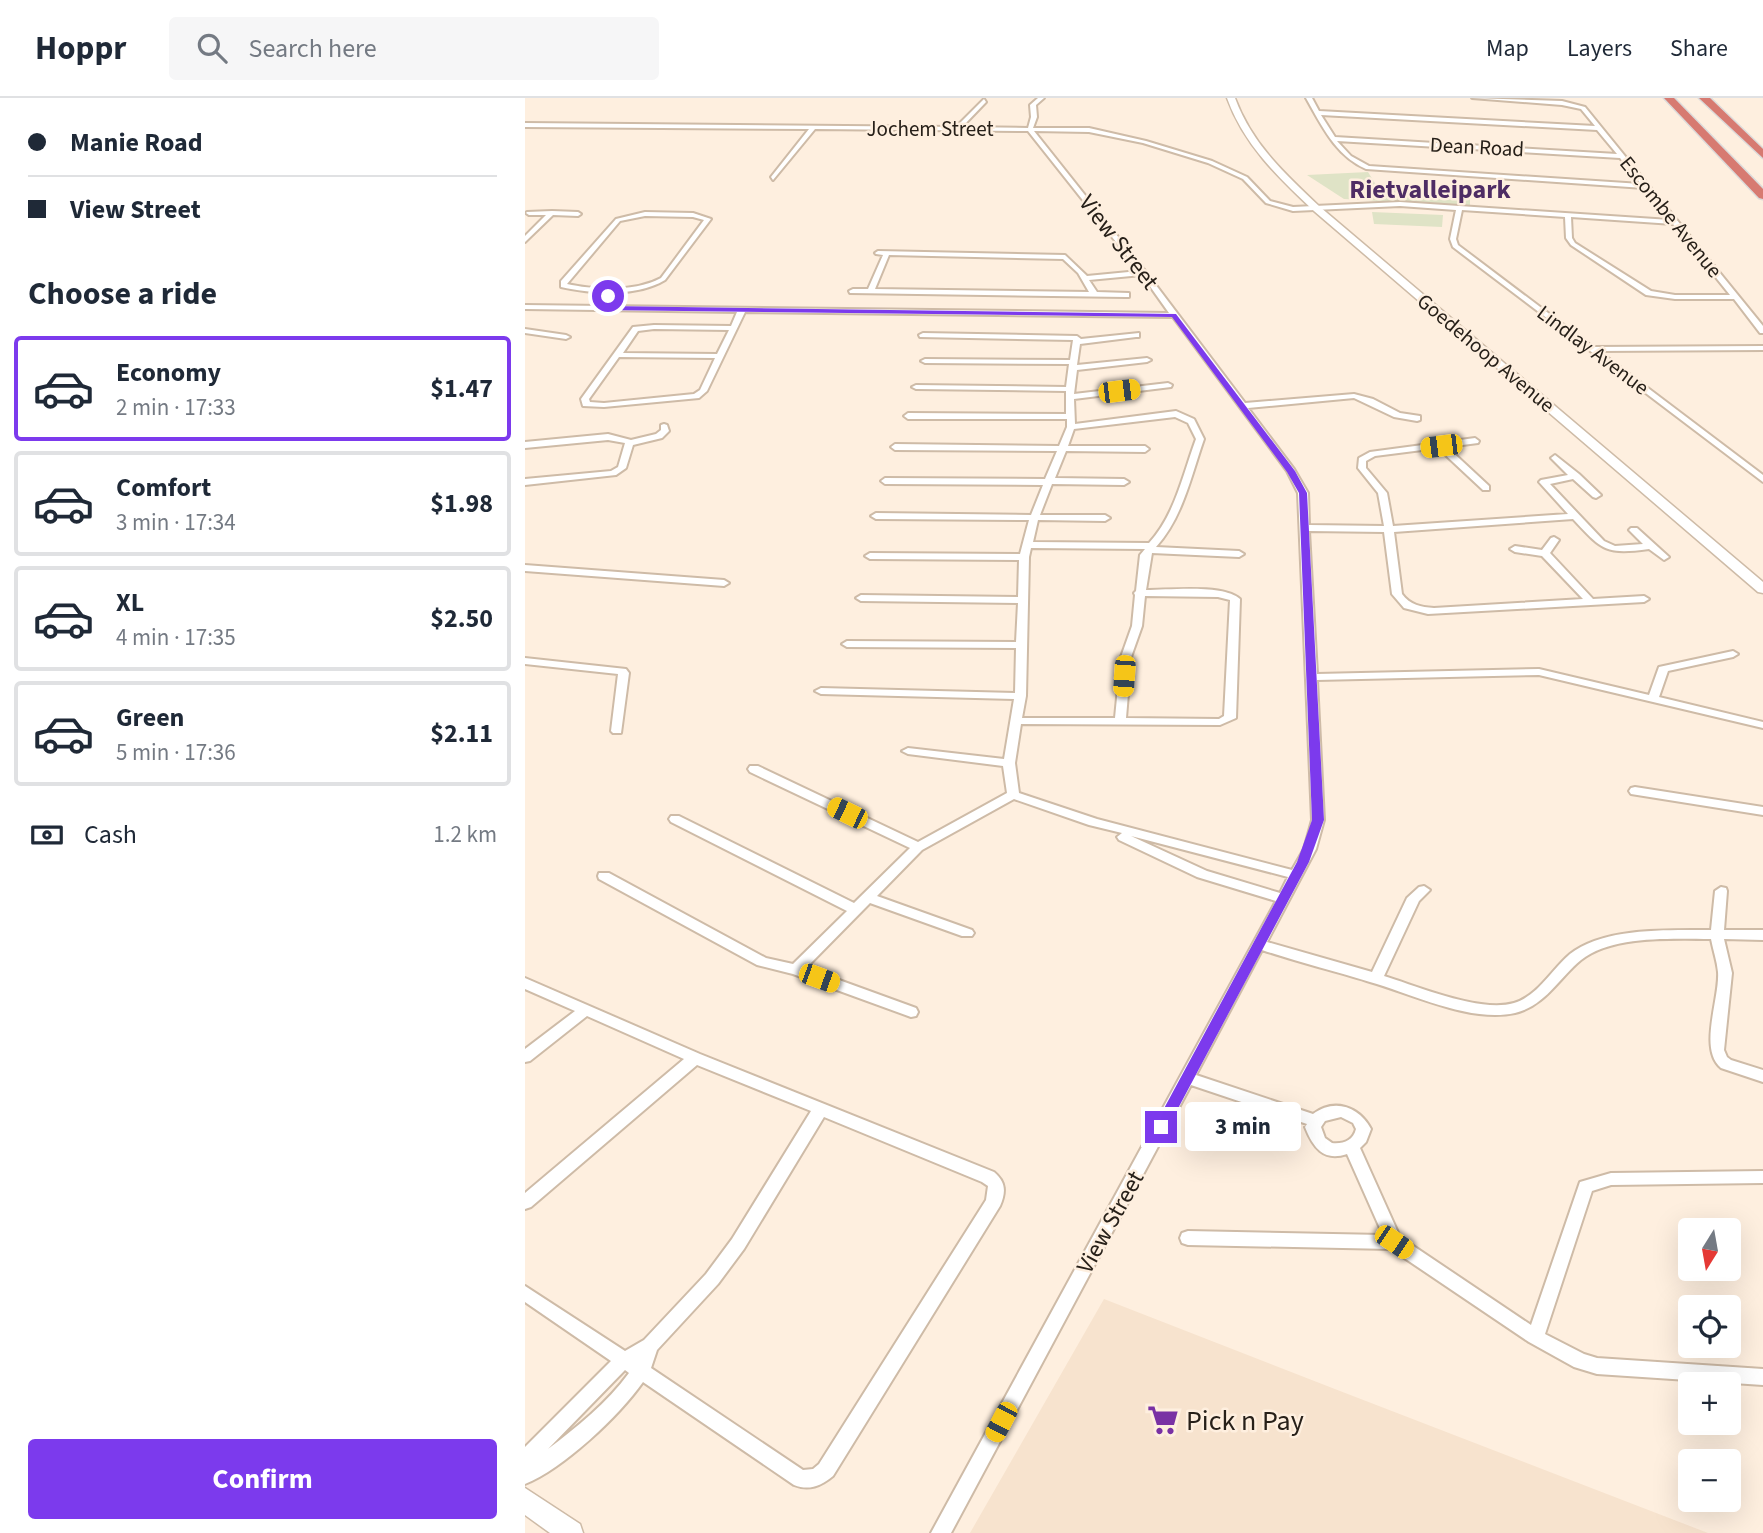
<!DOCTYPE html>
<meta charset="utf-8">
<style>
body{margin:0;font-family:"Source Sans 3",sans-serif;background:#f6f6f7;color:#1f2937;height:100vh;display:flex;flex-direction:column;font-size:26px;white-space:nowrap}
*{box-sizing:border-box;margin:0}
p{font-size:23px;color:#747a83}
.icon{flex:none;width:38px;height:38px;fill:none;stroke:currentColor;stroke-width:2;stroke-linecap:round;stroke-linejoin:round}
.map{position:relative;flex:1;overflow:hidden}
.panel{display:flex;flex-direction:column;background:#fff;width:525px}
.panel>*{flex:none}
.guide{display:grid;align-content:center;height:154px;padding:0 28px;background:#fff}
.needle{width:46px;rotate:191deg}
.controls{position:absolute;left:1153px;top:1120px;display:grid;gap:14px}
.controls a{display:grid;place-items:center;width:63px;height:63px;border-radius:7px;background:#fff;box-shadow:0 7px 28px #0002;font-size:35px}
.end{position:absolute;width:32px;height:32px;margin:-16px;border:9px solid #7c3aed;background:#fff;box-shadow:0 0 0 4px #fff}
.from{border-radius:50%}
.bubble{position:absolute;height:49px;border-radius:7px;background:#fff;box-shadow:0 7px 28px #0002;font-size:23px;font-weight:700;line-height:49px;text-align:center}
.car{position:absolute;width:21px;height:42px;margin:-21px -10px;border-radius:9px;box-shadow:0 0 5px 2px #0007;background:linear-gradient(#f5c518 24%,#345 0 40%,#f5c518 0 76%,#345 0 86%,#f5c518 0)}
.guide b{display:flex;align-items:center;gap:24px;height:66px;font-size:26px}
.guide b+b{border-top:2px solid #e0e1e3}
.guide i{width:18px;height:18px;background:#1f2937}
ul{padding:0;list-style:none}
li{display:flex;align-items:center;gap:21px;height:105px;margin:0 14px 10px;padding:0 14px;border:4px solid #e0e1e3;border-radius:7px}
li div{flex:1}
li b{display:block;font-size:26px}
li em{font-style:normal;font-weight:700}
li.current{border-color:#7c3aed}
li>.icon{width:63px;height:63px;stroke-width:1.5}
h2{padding:0 28px;font-size:32px;line-height:84px}
.pay{display:flex;align-items:center;gap:18px;height:77px;padding:0 28px;font-size:26px}
.pay p{margin-inline-start:auto}
.action{display:flex;gap:14px;margin-top:auto;padding:14px 28px}
.action a{flex:1;height:80px;border-radius:7px;background:#7c3aed;color:#fff;font-size:28px;font-weight:700;line-height:80px;text-align:center}
header{display:flex;align-items:center;gap:42px;box-sizing:border-box;height:98px;padding:0 35px;background:#fff;border-bottom:2px solid #e0e1e3}
header strong{font-size:33px}
nav{display:flex;gap:38px;margin-inline-start:auto;font-size:24px}
.search{width:490px;height:63px;background:#f6f6f7;display:flex;align-items:center;gap:18px;box-sizing:border-box;padding:0 24px;border-radius:7px;color:#747a83;font-size:26px}
main{display:flex;flex:1;min-height:0}
.map>svg:first-child{display:block}
.built{fill:#f7e3ce}
.green{fill:#dfe3c6}
.lines{fill:none;stroke-linecap:round;stroke-linejoin:round}
.minor-casing{stroke:#cebba7;stroke-width:4}
.tertiary-casing{stroke:#cebba7;stroke-width:3}
.secondary-casing{stroke:#cebba7;stroke-width:3}
.motorway-casing{stroke:#dcdbda;stroke-width:3}
.minor{fill:#fff;fill-rule:evenodd}
.tertiary{fill:#fff;fill-rule:evenodd}
.secondary{fill:#fff;fill-rule:evenodd}
.motorway{fill:#d77a71;fill-rule:evenodd}
.route{fill:#7c3aed}
.labels{text-anchor:middle;stroke-width:5;stroke-linejoin:round;paint-order:stroke}
.far-street-label{font-size:21px;fill:#272019;stroke:#feefdf}
.street-label{font-size:24px;fill:#272019;stroke:#feefdf}
.far-district-label{font-size:26px;font-weight:bold;fill:#4e2c64;stroke:#feefdf}
.near-poi-label{font-size:28px;fill:#272019;stroke:#feefdf;text-anchor:start}
</style>
<header>
<strong>Hoppr</strong>
<div class="search"><svg class="icon" aria-label="search" viewBox="0 0 24 24"><circle cx="10" cy="10" r="6"/><path d="M15 15l6 6"/></svg>Search here</div>
<nav><a>Map</a><a>Layers</a><a>Share</a></nav>
</header>
<main>
<section class="panel">
<div class="guide">
<b><i class="from"></i>Manie Road</b>
<b><i></i>View Street</b>
</div>
<h2>Choose a ride</h2>
<ul>
<li class="current"><svg class="icon" aria-label="car" viewBox="0 0 24 24"><path d="M5 17H2v-5l4-1 3-4h7l3 4 3 1v5h-3M9 17h6M6 11h13"/><circle cx="7" cy="17" r="2"/><circle cx="17" cy="17" r="2"/></svg><div><b>Economy</b><p>2 min · 17:33</p></div><em>$1.47</em></li>
<li><svg class="icon" aria-label="car" viewBox="0 0 24 24"><path d="M5 17H2v-5l4-1 3-4h7l3 4 3 1v5h-3M9 17h6M6 11h13"/><circle cx="7" cy="17" r="2"/><circle cx="17" cy="17" r="2"/></svg><div><b>Comfort</b><p>3 min · 17:34</p></div><em>$1.98</em></li>
<li><svg class="icon" aria-label="car" viewBox="0 0 24 24"><path d="M5 17H2v-5l4-1 3-4h7l3 4 3 1v5h-3M9 17h6M6 11h13"/><circle cx="7" cy="17" r="2"/><circle cx="17" cy="17" r="2"/></svg><div><b>XL</b><p>4 min · 17:35</p></div><em>$2.50</em></li>
<li><svg class="icon" aria-label="car" viewBox="0 0 24 24"><path d="M5 17H2v-5l4-1 3-4h7l3 4 3 1v5h-3M9 17h6M6 11h13"/><circle cx="7" cy="17" r="2"/><circle cx="17" cy="17" r="2"/></svg><div><b>Green</b><p>5 min · 17:36</p></div><em>$2.11</em></li>
</ul>
<div class="pay"><svg class="icon" aria-label="cash" viewBox="0 0 24 24"><path d="M3 7h18v10H3z"/><circle cx="12" cy="12" r="2"/></svg>Cash<p>1.2 km</p></div>
<div class="action"><a>Confirm</a></div>
</section>
<div class="map">
<svg width="1238" height="1435" viewBox="0 0 1238 1435">
<rect width="100%" height="100%" fill="#feefdf"/>
<path class="built" d="M 579,1201 L 815,1293 L 1183,1435 L 445,1435 Z"/>
<g class="green">
<path d="M 843,74 L 851,87 L 945,93 L 945,108 L 819,101 L 782,77 Z"/>
<path d="M 847,114 L 918,117 L 917,129 L 849,126 Z"/>
</g>
<g class="lines">
<defs>
<g id="minor">
<path d="M 513,0 L 519,0 L 511,7 L 512,19 L 508,30 L 564,30 L 621,43 L 687,63 L 722,79 L 745,103 L 768,109 L 875,104 L 1145,122 L 1119,90 L 841,71 C 810,57 797,28 781,0 L 787,0 L 794,13 L 1070,28 L 1056,11 L 1037,7 L 947,0 L 1037,3 L 1060,9 L 1238,228 L 1238,235 L 1235,235 L 1209,201 L 1150,201 L 1121,197 L 1046,147 L 1041,140 L 1040,119 L 937,112 L 931,141 L 933,147 L 1068,249 L 1238,248 L 1238,252 L 1074,253 L 1238,377 L 1238,384 L 928,149 L 925,141 L 931,112 L 875,108 L 768,113 L 741,105 L 718,81 L 683,65 L 618,45 L 564,34 L 509,33 L 621,174 L 720,305 L 829,296 L 848,301 L 875,315 L 895,318 L 895,322 L 892,323 L 869,319 L 829,300 L 723,310 L 769,371 L 783,395 L 784,427 L 859,428 L 853,395 L 833,370 L 834,360 L 845,354 L 950,340 L 954,343 L 953,345 L 922,349 L 964,388 L 964,392 L 958,392 L 913,350 L 850,358 L 841,363 L 841,370 L 862,395 L 868,428 L 1043,416 L 1014,384 L 1016,382 L 1043,377 L 1026,360 L 1030,357 L 1054,376 L 1076,397 L 1071,400 L 1068,399 L 1048,381 L 1025,386 L 1079,443 L 1090,448 L 1118,446 L 1104,432 L 1106,430 L 1112,430 L 1144,459 L 1139,462 L 1124,451 C 1080,457 1077,452 1048,421 L 869,434 L 877,496 C 885,507 896,509 909,510 L 1058,501 L 1017,458 L 990,454 L 985,451 L 990,448 L 1017,452 L 1026,440 L 1029,439 L 1034,442 L 1025,455 L 1068,501 L 1119,498 L 1124,501 L 1119,504 L 903,516 L 879,510 L 867,496 L 859,434 L 784,433 L 792,576 L 1014,571 L 1124,597 L 1134,569 L 1208,553 L 1213,556 L 1208,559 L 1143,573 L 1134,599 L 1238,624 L 1238,630 L 1014,577 L 792,582 L 799,722 L 791,751 L 742,844 L 847,874 L 882,800 L 894,789 L 899,788 L 905,792 L 894,803 L 859,878 C 892,888 955,915 989,905 C 1013,898 1027,871 1045,856 C 1079,829 1144,832 1186,832 L 1190,793 L 1196,789 L 1201,790 L 1202,793 L 1199,832 L 1238,832 L 1238,842 L 1199,841 L 1207,875 L 1199,952 L 1202,959 L 1206,962 L 1238,972 L 1238,984 L 1196,970 C 1173,951 1195,900 1193,874 C 1192,863 1188,852 1186,841 C 1148,841 1087,837 1056,862 C 1034,880 1020,908 990,915 C 946,925 887,896 845,884 C 809,873 773,864 737,852 L 671,977 L 788,1016 C 809,1000 834,1008 846,1031 L 841,1044 L 835,1050 L 875,1139 L 1006,1227 L 1055,1084 L 1086,1075 L 1238,1073 L 1238,1085 L 1086,1087 L 1067,1093 L 1020,1236 L 1059,1256 L 1072,1260 L 1238,1271 L 1238,1287 L 1072,1276 L 1049,1269 L 1004,1244 L 866,1151 L 663,1147 L 657,1145 L 655,1140 L 657,1135 L 663,1133 L 858,1137 L 822,1056 C 798,1064 788,1049 780,1029 L 782,1026 L 666,987 L 426,1435 L 406,1435 L 751,803 L 672,779 L 594,742 L 592,739 L 597,735 L 564,727 L 489,701 L 397,752 L 352,798 L 447,832 L 449,835 L 447,838 L 437,838 L 345,805 L 281,870 L 391,910 L 393,914 L 391,918 L 386,919 L 268,876 L 232,867 L 74,781 L 73,778 L 74,775 L 84,775 L 241,860 L 268,866 L 322,813 L 146,724 L 144,721 L 146,718 L 154,718 L 329,805 L 385,750 L 225,674 L 223,671 L 225,668 L 233,668 L 393,744 L 482,695 L 478,668 L 383,656 L 377,653 L 383,650 L 479,661 L 489,601 L 296,596 L 290,593 L 296,590 L 490,595 L 491,550 L 322,549 L 317,546 L 322,543 L 491,544 L 493,505 L 336,503 L 331,500 L 336,497 L 493,499 L 494,462 L 345,461 L 340,458 L 345,455 L 495,456 L 504,422 L 351,421 L 346,418 L 351,415 L 506,417 L 518,387 L 360,386 L 356,383 L 360,380 L 520,381 L 532,353 L 370,352 L 366,349 L 370,346 L 534,348 L 542,329 L 542,321 L 383,321 L 379,318 L 383,315 L 541,316 L 541,293 L 391,291 L 387,289 L 391,287 L 541,289 L 544,266 L 400,265 L 396,263 L 400,261 L 545,262 L 548,242 L 395,239 L 394,237 L 398,235 L 552,238 L 556,241 L 614,235 L 614,239 L 611,239 L 555,246 L 552,267 L 622,260 L 626,262 L 622,264 L 552,272 L 549,296 L 643,285 L 647,287 L 646,289 L 549,301 L 550,326 L 651,313 L 669,321 L 679,341 C 666,378 658,419 631,449 L 714,453 L 719,456 L 714,459 L 627,455 L 621,492 C 645,492 698,486 715,501 L 711,620 L 695,627 L 496,626 L 490,665 L 494,695 L 572,721 L 767,772 L 779,751 L 787,722 L 773,395 L 762,373 L 648,219 L 220,214 L 182,293 L 174,300 L 79,309 L 58,308 L 56,301 L 108,229 L 129,227 L 206,228 L 212,214 L 0,211 L 0,207 L 644,215 L 617,177 L 564,182 L 572,194 L 604,195 L 604,199 L 601,199 L 325,195 L 324,193 L 328,191 L 343,191 L 358,157 L 351,156 L 350,155 L 353,153 L 540,157 L 562,178 L 614,173 L 503,33 L 290,31 L 248,82 L 246,79 L 284,31 L 0,29 L 0,25 L 431,29 L 459,1 L 461,4 L 437,29 L 503,30 L 506,19 L 505,7 ZM 796,17 L 1072,32 L 1092,56 L 810,39 ZM 812,43 L 1095,60 L 1116,86 L 844,68 L 826,58 ZM 1046,119 L 1148,126 L 1205,197 L 1150,197 L 1126,193 L 1050,145 L 1047,140 ZM 364,157 L 538,161 L 553,175 L 564,194 L 350,191 ZM 129,231 L 204,232 L 192,256 L 98,255 L 113,233 ZM 94,259 L 190,260 L 175,292 L 169,296 L 79,305 L 65,304 L 64,301 ZM 650,319 L 663,325 L 671,341 C 658,376 650,417 624,445 L 508,444 L 513,422 L 580,423 L 585,420 L 580,417 L 515,417 L 527,386 L 599,387 L 604,384 L 599,381 L 530,380 L 541,353 L 620,354 L 624,351 L 620,348 L 543,348 L 549,331 ZM 506,450 L 620,451 L 615,457 L 611,493 L 609,495 L 610,497 L 607,528 L 596,559 L 590,620 L 497,620 L 501,598 L 504,459 ZM 620,498 L 693,499 L 705,502 L 699,618 L 694,621 L 601,620 L 606,559 L 617,528 ZM 606,738 L 763,779 L 755,795 L 682,773 ZM 816,1019 L 828,1025 L 831,1031 C 828,1043 818,1046 807,1045 L 800,1040 L 796,1029 L 800,1023 Z"/>
<path d="M 27,113 L 53,114 L 56,116 L 53,118 L 28,117 L 0,144 L 0,138 L 21,117 L 4,117 L 1,115 L 2,114 Z"/>
<path d="M 120,114 L 168,115 L 186,121 L 140,182 C 112,199 68,196 36,189 L 36,183 L 91,121 ZM 120,118 L 168,119 L 179,122 L 136,180 C 110,194 70,192 42,186 L 95,123 Z"/>
<path d="M 0,231 L 41,237 L 45,239 L 41,241 L 0,235 Z"/>
<path d="M 139,326 L 142,327 L 144,333 L 137,340 L 108,347 L 101,370 L 91,377 L 0,387 L 0,381 L 86,373 L 93,369 L 100,345 L 83,342 L 0,350 L 0,344 L 83,336 L 106,342 L 131,336 L 136,332 L 136,327 Z"/>
<path d="M 0,467 L 199,482 L 204,485 L 199,488 L 0,473 Z"/>
<path d="M 0,560 L 101,571 L 104,575 L 96,635 L 88,635 L 86,633 L 93,576 L 0,566 Z"/>
<path d="M 1110,689 L 1238,709 L 1238,717 L 1106,696 L 1104,693 L 1106,690 Z"/>
<path d="M 0,880 L 175,956 L 469,1074 C 481,1084 481,1094 475,1108 L 308,1378 C 296,1388 284,1393 269,1387 L 118,1284 C 94,1318 38,1371 0,1386 L 0,1349 L 86,1263 L 0,1204 L 0,1188 L 100,1253 L 119,1242 L 181,1176 L 207,1141 L 286,1013 L 172,967 L 6,1109 L 0,1111 L 0,1095 L 159,961 L 62,918 L 5,963 L 0,964 L 0,951 L 50,913 L 0,891 ZM 299,1019 L 457,1084 L 463,1088 L 461,1102 L 294,1366 L 288,1371 L 278,1372 L 126,1270 L 132,1252 L 193,1186 L 219,1151 ZM 100,1272 L 104,1275 C 82,1305 52,1329 23,1351 Z"/>
</g>
<path id="tertiary" d="M 0,1390 L 55,1426 L 58,1435 L 25,1435 L 0,1417 Z"/>
<path id="secondary" d="M 702,0 L 710,0 C 727,46 760,76 795,109 L 1238,484 L 1238,495 L 1233,494 L 789,113 C 753,79 719,47 702,0 Z"/>
<g id="motorway">
<path d="M 1139,0 L 1149,0 L 1238,91 L 1238,101 L 1234,100 Z"/>
<path d="M 1174,0 L 1185,0 L 1238,51 L 1238,60 Z"/>
</g>
</defs>
<use href="#minor" class="minor-casing"/>
<use href="#tertiary" class="tertiary-casing"/>
<use href="#secondary" class="secondary-casing"/>
<use href="#motorway" class="motorway-casing"/>
<use href="#minor" class="minor"/>
<use href="#tertiary" class="tertiary"/>
<use href="#secondary" class="secondary"/>
<use href="#motorway" class="motorway"/>
</g>
<path class="route" d="M 83,196 L 87,198 L 83,208 L 651,216 L 770,373 L 782,395 L 799,722 L 784,764 L 641,1033 L 636,1035 L 629,1029 L 772,764 L 787,722 L 774,395 L 762,374 L 647,219 L 78,212 L 76,204 Z"/>
<defs>
<symbol id="supermarket-bare" viewBox="-9 -9 18 18"><path d="M-6-5.5h2.5l.6 2H6L4.5 2H-2.5L-4.4-4H-6ZM-1.5 3.2a1.3 1.3 0 1 0 .1 0ZM3 3.2a1.3 1.3 0 1 0 .1 0Z" fill="#7931a4" stroke="#feefdf" stroke-width="2.5" paint-order="stroke"/></symbol>
</defs>
<g fill-rule="evenodd">
<use href="#supermarket-bare" x="616" y="1300" width="44" height="44"/>
</g>
<g class="labels">
<g class="far-street-label">
<text x="405" y="38">Jochem Street</text>
<text transform="translate(952 49) rotate(3)" y="7">Dean Road</text>
<text transform="translate(1146 119) rotate(51)" y="7">Escombe Avenue</text>
<text transform="translate(1068 252) rotate(37)" y="7">Lindlay Avenue</text>
<text transform="translate(961 255) rotate(40)" y="7">Goedehoop Avenue</text>
</g>
<g class="street-label">
<text transform="translate(594 144) rotate(52)" y="8">View Street</text>
<text transform="translate(585 1124) rotate(-61)" y="8">View Street</text>
</g>
<g class="far-district-label">
<text x="905" y="100">Rietvalleipark</text>
</g>
<g class="near-poi-label">
<text x="661" y="1332">Pick n Pay</text>
</g>
</g>
</svg>
<div class="controls">
<a><svg class="needle" viewBox="-14 -14 28 28"><path d="M0-13l5 13h-10z" fill="#e53935"/><path d="M0 13l5-13h-10z" fill="#747a83"/></svg></a>
<a><svg class="icon" aria-label="locate" viewBox="0 0 24 24"><circle cx="12" cy="12" r="6"/><path d="M12 2v4M12 18v4M2 12h4M18 12h4"/></svg></a>
<a>+</a>
<a>−</a>
</div>
<i class="end from" style="left:83px;top:198px"></i>
<i class="end" style="left:636px;top:1029px"></i>
<div class="bubble" style="left:660px;top:1004px;width:116px">3 min</div>
<i class="car" style="left:594px;top:293px;rotate:83deg"></i>
<i class="car" style="left:916px;top:348px;rotate:263deg"></i>
<i class="car" style="left:599px;top:578px;rotate:184deg"></i>
<i class="car" style="left:322px;top:715px;rotate:296deg"></i>
<i class="car" style="left:294px;top:880px;rotate:110deg"></i>
<i class="car" style="left:869px;top:1144px;rotate:124deg"></i>
<i class="car" style="left:476px;top:1324px;rotate:208deg"></i>
</div>
</main>
